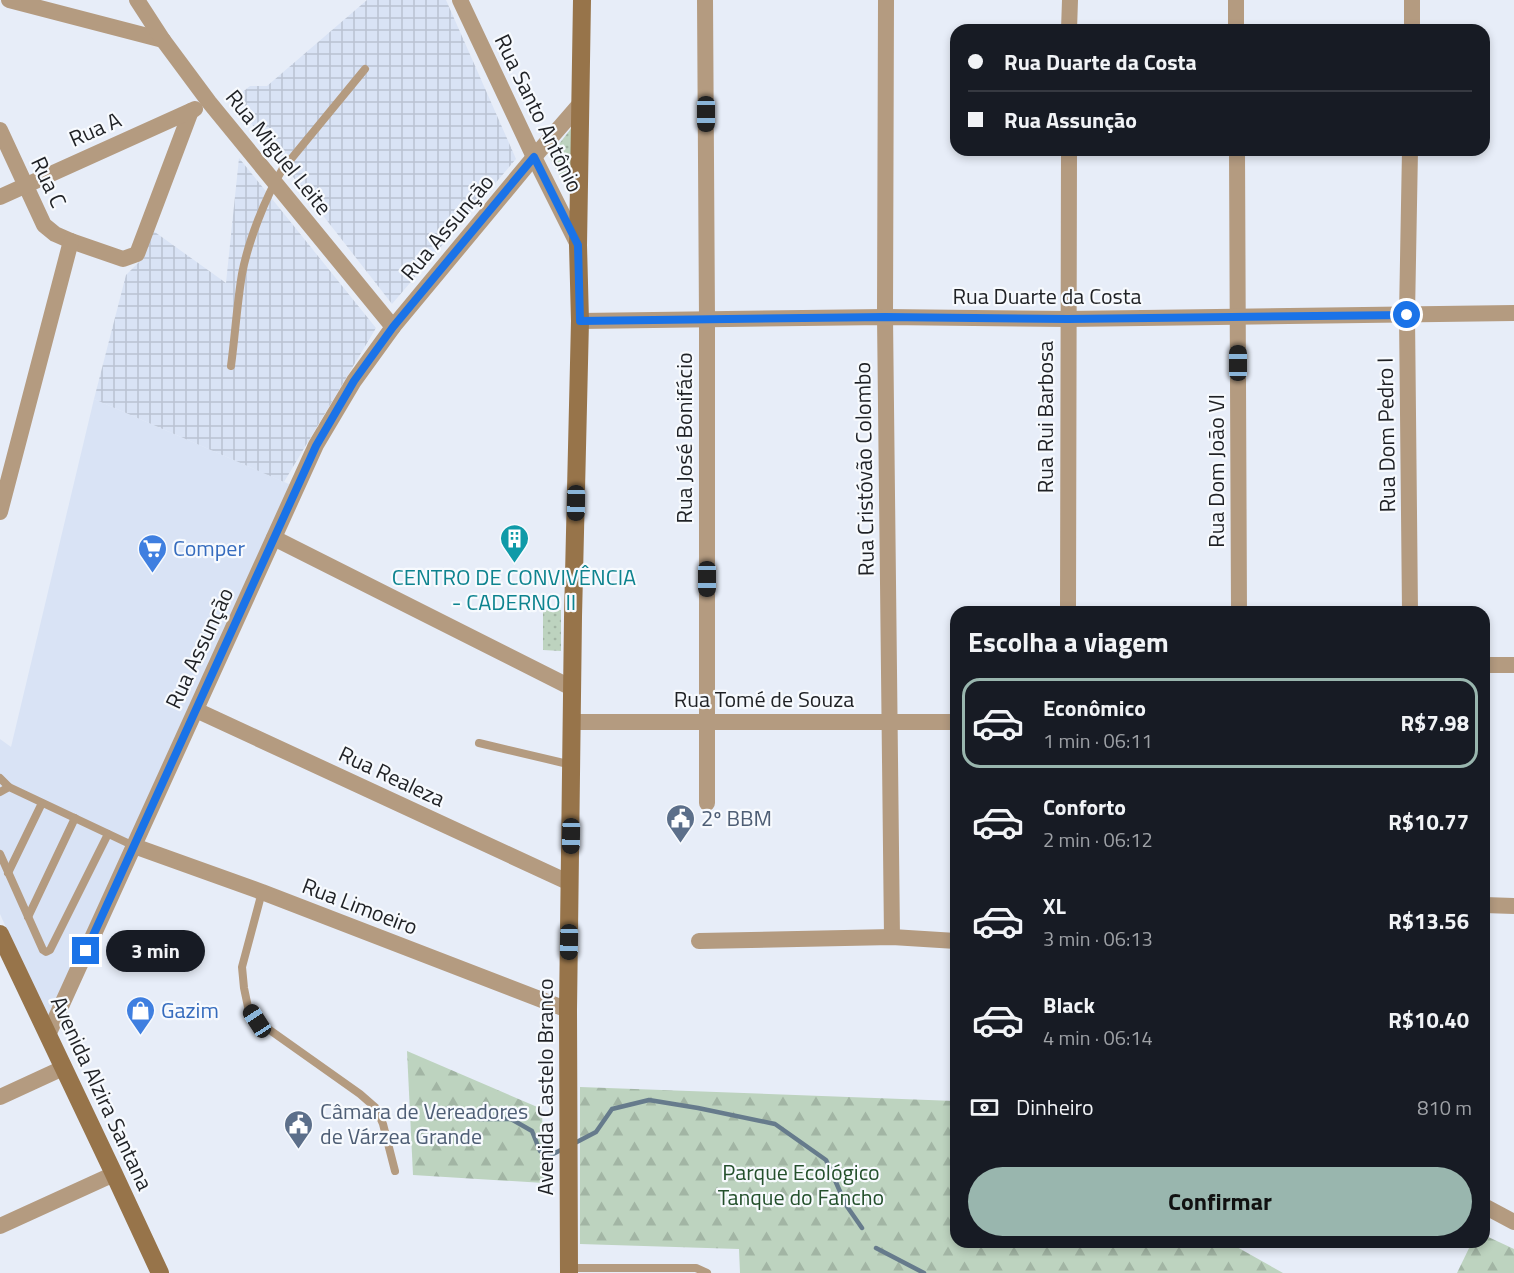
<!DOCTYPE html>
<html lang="pt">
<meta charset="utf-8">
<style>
body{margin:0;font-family:"Titillium Web",sans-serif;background:#20242c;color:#f1f3f6;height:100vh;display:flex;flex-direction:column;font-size:22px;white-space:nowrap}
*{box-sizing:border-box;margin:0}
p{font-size:20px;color:#9ea1a6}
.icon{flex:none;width:33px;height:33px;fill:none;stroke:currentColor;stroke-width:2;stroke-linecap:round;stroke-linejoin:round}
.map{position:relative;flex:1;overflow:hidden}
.sheet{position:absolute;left:950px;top:606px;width:540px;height:642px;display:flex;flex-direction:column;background:#171b24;border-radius:18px;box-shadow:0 3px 9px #0003}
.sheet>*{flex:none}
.guide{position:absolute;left:950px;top:24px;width:540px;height:132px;border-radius:18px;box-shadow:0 3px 9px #0003;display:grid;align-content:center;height:132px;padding:0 18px;background:#171b24}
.end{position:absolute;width:27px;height:27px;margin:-14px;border:8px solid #1a73e8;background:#fff;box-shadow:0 0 0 3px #fff}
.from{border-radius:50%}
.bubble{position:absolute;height:42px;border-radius:21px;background:#171b24;box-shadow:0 3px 9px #0003;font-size:20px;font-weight:700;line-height:42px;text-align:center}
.car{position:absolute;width:18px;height:36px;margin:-18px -9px;border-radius:8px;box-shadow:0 0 4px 2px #0007;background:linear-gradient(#222 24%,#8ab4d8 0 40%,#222 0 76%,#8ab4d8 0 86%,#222 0)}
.guide b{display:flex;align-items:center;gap:21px;height:57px;font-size:22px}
.guide b+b{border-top:2px solid #363941}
.guide i{width:15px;height:15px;background:#f1f3f6}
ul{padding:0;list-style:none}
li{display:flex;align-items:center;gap:18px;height:90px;margin:0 12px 9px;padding:0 6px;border:3px solid transparent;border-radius:18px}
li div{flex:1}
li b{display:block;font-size:22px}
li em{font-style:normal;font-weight:700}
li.active{border-color:#99b6ae}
li>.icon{width:54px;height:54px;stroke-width:1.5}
h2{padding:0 18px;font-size:27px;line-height:72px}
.pay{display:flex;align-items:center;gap:15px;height:66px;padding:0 18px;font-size:22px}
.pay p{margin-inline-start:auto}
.cta{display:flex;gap:12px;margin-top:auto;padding:12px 18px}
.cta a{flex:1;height:69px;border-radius:36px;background:#99b6ae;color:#111;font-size:24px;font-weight:700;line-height:69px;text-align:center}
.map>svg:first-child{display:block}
.built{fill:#d9e3f5}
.industrial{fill:url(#industrial-grid)}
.forest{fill:url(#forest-firs)}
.park{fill:url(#park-dots)}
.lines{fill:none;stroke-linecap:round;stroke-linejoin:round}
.stream{stroke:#667b8c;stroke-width:4.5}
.lane{stroke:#b49b80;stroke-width:8}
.street{stroke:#b49b80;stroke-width:16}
.secondary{stroke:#97744a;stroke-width:18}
.route{stroke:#1a73e8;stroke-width:8}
.labels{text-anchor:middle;stroke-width:4.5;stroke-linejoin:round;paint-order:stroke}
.street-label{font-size:22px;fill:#1f2125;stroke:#f7fafe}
.shop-label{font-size:22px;fill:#366cbe;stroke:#f7fafe;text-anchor:start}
.culture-label{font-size:22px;fill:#0d838f;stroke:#f7fafe}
.service-label{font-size:22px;fill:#4e5e75;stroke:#f7fafe;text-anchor:start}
.park-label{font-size:22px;fill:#24502c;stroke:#f7fafe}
</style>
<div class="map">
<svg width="1514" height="1273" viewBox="0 0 1514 1273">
<defs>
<pattern id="industrial-grid" width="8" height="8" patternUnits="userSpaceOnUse" patternTransform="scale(1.5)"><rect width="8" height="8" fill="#d9e3f5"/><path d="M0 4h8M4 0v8" fill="none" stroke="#bac2d2"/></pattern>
<pattern id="forest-firs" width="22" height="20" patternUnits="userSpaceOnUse" patternTransform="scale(1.5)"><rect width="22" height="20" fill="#bdd3bf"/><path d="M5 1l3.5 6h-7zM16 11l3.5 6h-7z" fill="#a2b5a4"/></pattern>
<pattern id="park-dots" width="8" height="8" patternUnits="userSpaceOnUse" patternTransform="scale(1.5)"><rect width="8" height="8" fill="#bdd3bf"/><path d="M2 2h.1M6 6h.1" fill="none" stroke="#a2b5a4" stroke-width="1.8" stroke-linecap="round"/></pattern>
</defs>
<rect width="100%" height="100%" fill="#e7edf8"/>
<path class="built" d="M 94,399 L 291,485 L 49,1025 L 0,914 L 0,739 L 11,747 Z"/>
<g class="industrial">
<path d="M 367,0 L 446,0 L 516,159 L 392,304 L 233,100 L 250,86 L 267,86 Z"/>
<path d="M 239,158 L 376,328 L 284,482 L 94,399 L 126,275 L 142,259 L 152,230 L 226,283 Z"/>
</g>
<g class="forest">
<path d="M 407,1051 L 542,1109 L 544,1183 L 413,1175 Z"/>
<path d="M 580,1087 L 955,1101 L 956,1242 L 1228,1242 L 1283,1273 L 740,1273 L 739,1249 L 580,1244 Z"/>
<path d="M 1484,1235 L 1514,1249 L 1514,1273 L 1457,1273 L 1472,1242 L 1484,1242 Z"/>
</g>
<g class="park">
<path d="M 573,126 L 573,198 L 549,157 Z"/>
<path d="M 543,610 L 561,610 L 561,651 L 543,650 Z"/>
</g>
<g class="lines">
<g class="stream">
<path d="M 448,1108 L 479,1119 L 511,1119 L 532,1131 L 540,1151 L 553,1154 L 563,1149"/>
<path d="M 573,1144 L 596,1132 L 612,1109 L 649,1100 L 698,1108 L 775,1124 L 826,1160 L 846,1205 L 862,1228"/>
<path d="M 876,1248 L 924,1273"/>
</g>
<g class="lane">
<path d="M 231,366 C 235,336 237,304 242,274 C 248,242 265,198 282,170 L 365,69"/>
<path d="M 479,743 L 572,765"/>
<path d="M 0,778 L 9,787"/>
<path d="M 0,792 L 9,787 L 134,846"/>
<path d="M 0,854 L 43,950 L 46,952 L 50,950 L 108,834"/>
<path d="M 8,873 L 42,803"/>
<path d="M 262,892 L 242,967 L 244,988 L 248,1007 L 257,1021 L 360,1094 L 376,1108 L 383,1124 L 395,1171"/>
<path d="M 28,917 L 75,818"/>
<path d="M 569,1268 L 696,1268 L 707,1273"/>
</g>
<g class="street">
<path d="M 9,0 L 163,40"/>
<path d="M 137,0 L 163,40 L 209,102 L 393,327"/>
<path d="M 460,0 L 534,157 L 578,245"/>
<path d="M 705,0 L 707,319 L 707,803"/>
<path d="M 886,0 L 885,317 L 892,937"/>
<path d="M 1236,0 L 1236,30"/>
<path d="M 1069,30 L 1070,0"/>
<path d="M 1412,30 L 1412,0"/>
<path d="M 0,130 L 44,225 L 55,234 L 71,241 L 123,259 L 137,254 L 191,111"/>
<path d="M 1237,150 L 1239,612"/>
<path d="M 1410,150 L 1407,315 L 1410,612"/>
<path d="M 0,197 L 195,109"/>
<path d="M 580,321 L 885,317 L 1068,319 L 1514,313"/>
<path d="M 0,512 L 71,241"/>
<path d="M 274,538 L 572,688"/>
<path d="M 1068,612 L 1069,150"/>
<path d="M 1484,665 L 1514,665"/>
<path d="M 196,710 L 570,883"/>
<path d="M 572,722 L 956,722"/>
<path d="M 134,846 L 262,892 L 568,1010"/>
<path d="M 1484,905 L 1514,906"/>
<path d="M 699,941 L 892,937 L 956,941"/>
<path d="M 48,1035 L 316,445 L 354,381 L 393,327 L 534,157 L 580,104"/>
<path d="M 0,1097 L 63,1068"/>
<path d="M 1484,1206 L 1514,1222"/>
<path d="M 0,1226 L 114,1174"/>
</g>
<g class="secondary">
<path d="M 0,934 L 114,1174 L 160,1273"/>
<path d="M 569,1273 L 568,1010 L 573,617 L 580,321 L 578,245 L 582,0"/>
</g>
</g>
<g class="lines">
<path class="route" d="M 86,951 L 316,446 L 354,381 L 393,327 L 534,157 L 578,245 L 580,321 L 885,317 L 1068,319 L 1407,315"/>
</g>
<defs>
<symbol id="building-pin" viewBox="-11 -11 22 30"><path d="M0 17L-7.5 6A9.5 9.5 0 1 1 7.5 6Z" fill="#0f9aa8" stroke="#f7fafe"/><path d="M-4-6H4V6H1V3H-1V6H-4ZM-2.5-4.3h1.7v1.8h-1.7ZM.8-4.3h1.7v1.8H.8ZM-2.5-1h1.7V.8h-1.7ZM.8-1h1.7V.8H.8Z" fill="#fff"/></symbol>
<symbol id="supermarket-pin" viewBox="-11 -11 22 30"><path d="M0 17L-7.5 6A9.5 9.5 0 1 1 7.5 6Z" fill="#3f7fe0" stroke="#f7fafe"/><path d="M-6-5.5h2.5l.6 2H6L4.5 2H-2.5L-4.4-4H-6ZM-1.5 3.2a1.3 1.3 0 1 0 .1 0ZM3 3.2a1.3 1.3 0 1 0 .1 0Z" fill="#fff"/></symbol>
<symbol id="civic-pin" viewBox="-11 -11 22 30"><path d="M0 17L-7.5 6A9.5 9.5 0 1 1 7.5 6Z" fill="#5c6f8a" stroke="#f7fafe"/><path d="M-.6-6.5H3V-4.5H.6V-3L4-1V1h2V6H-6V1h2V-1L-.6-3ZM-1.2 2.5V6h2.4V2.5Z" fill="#fff"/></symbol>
<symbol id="shop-pin" viewBox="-11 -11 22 30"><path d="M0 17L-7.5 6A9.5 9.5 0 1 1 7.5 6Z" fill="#3f7fe0" stroke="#f7fafe"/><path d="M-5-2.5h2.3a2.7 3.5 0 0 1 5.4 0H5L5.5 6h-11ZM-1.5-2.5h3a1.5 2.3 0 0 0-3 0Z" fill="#fff"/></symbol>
</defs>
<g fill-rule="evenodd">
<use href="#building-pin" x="498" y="522" width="33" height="45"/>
<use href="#supermarket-pin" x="136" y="532" width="33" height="45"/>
<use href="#civic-pin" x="664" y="802" width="33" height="45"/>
<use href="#shop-pin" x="124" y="994" width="33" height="45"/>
<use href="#civic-pin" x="282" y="1108" width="33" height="45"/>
</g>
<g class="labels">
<g class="street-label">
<text transform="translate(539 113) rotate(64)" y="8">Rua Santo Antônio</text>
<text transform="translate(95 129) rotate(-24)" y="8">Rua A</text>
<text transform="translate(279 152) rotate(51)" y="8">Rua Miguel Leite</text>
<text transform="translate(49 182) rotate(65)" y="8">Rua C</text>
<text transform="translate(447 227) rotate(-50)" y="8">Rua Assunção</text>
<text x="1047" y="304">Rua Duarte da Costa</text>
<text transform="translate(1045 417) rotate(-90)" y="8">Rua Rui Barbosa</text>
<text transform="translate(1386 435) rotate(-91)" y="8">Rua Dom Pedro I</text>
<text transform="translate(684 438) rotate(-90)" y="8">Rua José Bonifácio</text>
<text transform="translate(864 469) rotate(-91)" y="8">Rua Cristóvão Colombo</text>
<text transform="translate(1216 471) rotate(-90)" y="8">Rua Dom João VI</text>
<text transform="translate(199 648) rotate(-65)" y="8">Rua Assunção</text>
<text x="764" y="707">Rua Tomé de Souza</text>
<text transform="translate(392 776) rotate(25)" y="8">Rua Realeza</text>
<text transform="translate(360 906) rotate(21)" y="8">Rua Limoeiro</text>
<text transform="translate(545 1087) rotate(-90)" y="8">Avenida Castelo Branco</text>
<text transform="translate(102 1093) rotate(65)" y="8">Avenida Alzira Santana</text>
</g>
<g class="shop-label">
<text x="173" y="556">Comper</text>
<text x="161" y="1018">Gazim</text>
</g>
<g class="culture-label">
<text x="514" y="585">CENTRO DE CONVIVÊNCIA<tspan x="514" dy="25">- CADERNO II</tspan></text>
</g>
<g class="service-label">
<text x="701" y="826">2º BBM</text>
<text x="320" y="1119">Câmara de Vereadores<tspan x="320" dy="25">de Várzea Grande</tspan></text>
</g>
<g class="park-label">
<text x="801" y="1180">Parque Ecológico<tspan x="801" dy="25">Tanque do Fancho</tspan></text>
</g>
</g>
</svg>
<i class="end from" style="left:1407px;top:315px"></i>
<i class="end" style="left:86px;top:951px"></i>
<div class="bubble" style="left:106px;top:930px;width:99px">3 min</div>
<i class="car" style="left:706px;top:114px;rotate:180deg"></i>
<i class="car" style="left:1238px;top:363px;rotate:0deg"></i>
<i class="car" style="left:576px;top:503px;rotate:181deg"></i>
<i class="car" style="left:707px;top:579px;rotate:180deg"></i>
<i class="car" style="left:571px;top:836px;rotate:181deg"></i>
<i class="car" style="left:569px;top:942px;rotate:181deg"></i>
<i class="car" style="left:257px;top:1021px;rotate:327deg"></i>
<div class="guide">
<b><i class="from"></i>Rua Duarte da Costa</b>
<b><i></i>Rua Assunção</b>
</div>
<section class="sheet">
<h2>Escolha a viagem</h2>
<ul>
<li class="active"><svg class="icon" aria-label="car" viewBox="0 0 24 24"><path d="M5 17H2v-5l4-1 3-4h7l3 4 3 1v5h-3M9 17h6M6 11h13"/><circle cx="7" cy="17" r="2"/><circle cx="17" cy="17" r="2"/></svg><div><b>Econômico</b><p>1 min · 06:11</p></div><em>R$7.98</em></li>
<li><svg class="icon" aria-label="car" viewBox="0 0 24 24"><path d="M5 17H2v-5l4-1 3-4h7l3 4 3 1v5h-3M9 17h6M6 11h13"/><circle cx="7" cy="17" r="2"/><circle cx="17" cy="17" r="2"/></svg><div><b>Conforto</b><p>2 min · 06:12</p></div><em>R$10.77</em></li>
<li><svg class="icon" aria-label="car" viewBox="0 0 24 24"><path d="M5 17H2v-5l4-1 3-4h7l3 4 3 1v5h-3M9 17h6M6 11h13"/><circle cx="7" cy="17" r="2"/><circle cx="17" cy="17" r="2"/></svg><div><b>XL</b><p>3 min · 06:13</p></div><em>R$13.56</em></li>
<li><svg class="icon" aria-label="car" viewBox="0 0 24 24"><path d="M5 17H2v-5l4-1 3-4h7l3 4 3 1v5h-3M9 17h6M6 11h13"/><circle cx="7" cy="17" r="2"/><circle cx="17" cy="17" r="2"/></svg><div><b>Black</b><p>4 min · 06:14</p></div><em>R$10.40</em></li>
</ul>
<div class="pay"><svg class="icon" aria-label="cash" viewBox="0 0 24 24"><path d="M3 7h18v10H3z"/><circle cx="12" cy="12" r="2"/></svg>Dinheiro<p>810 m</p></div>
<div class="cta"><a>Confirmar</a></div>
</section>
</div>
